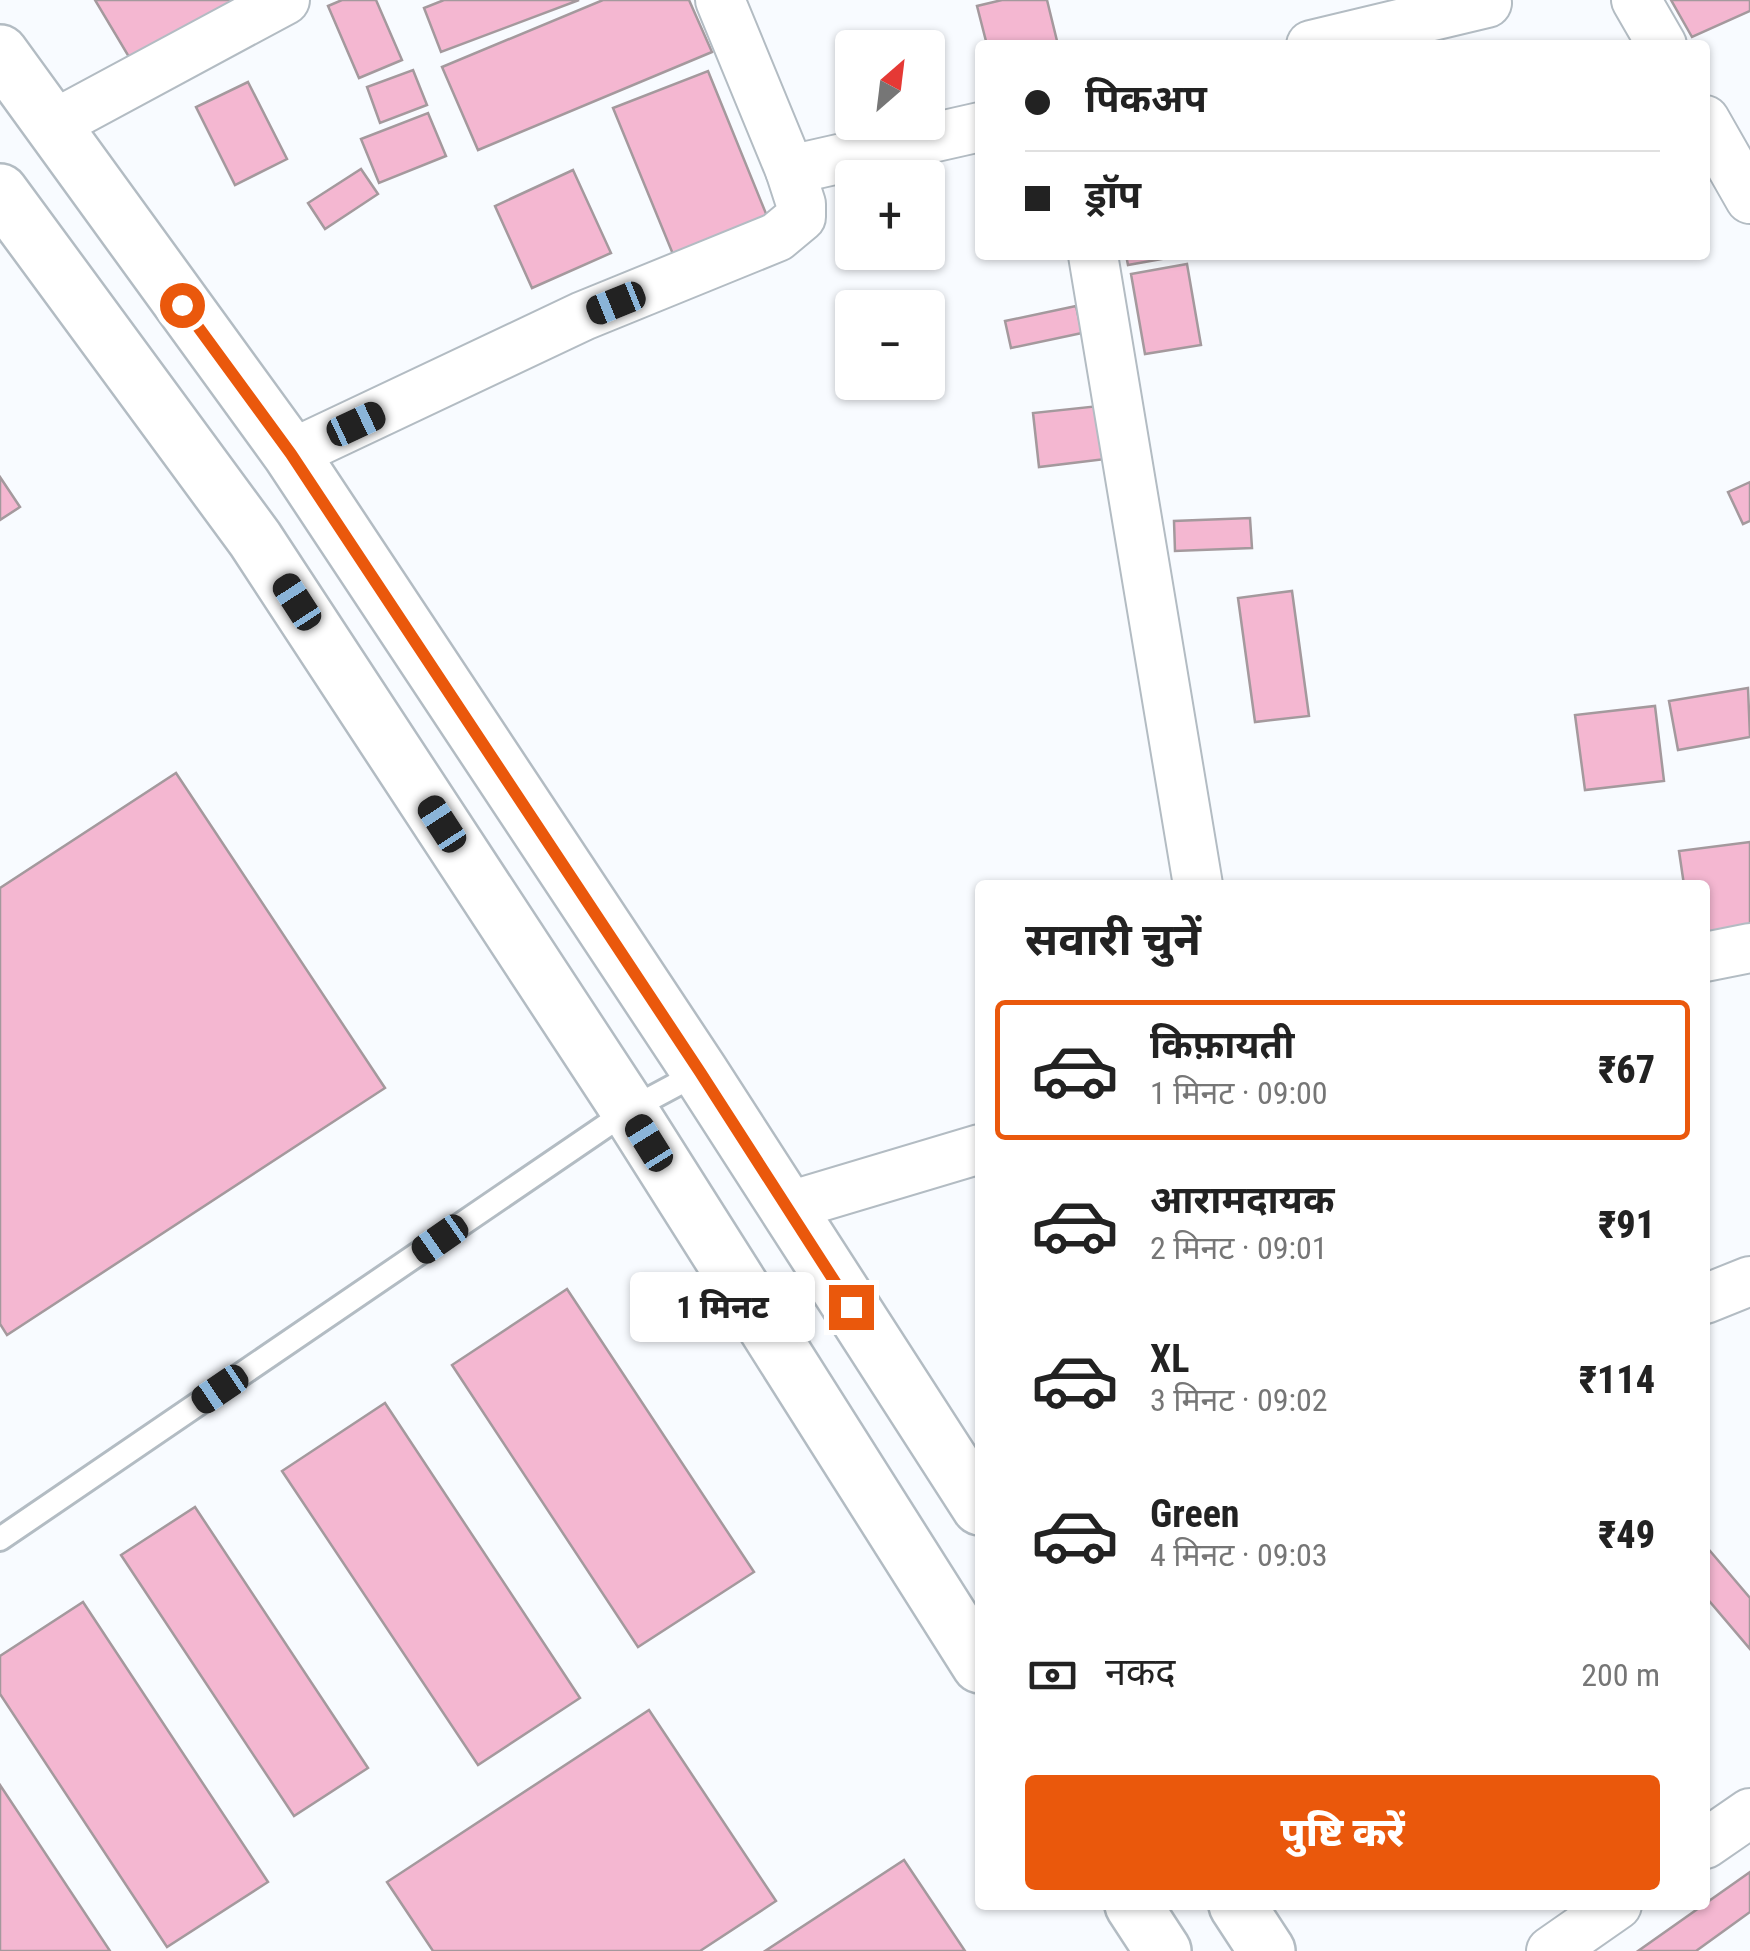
<!DOCTYPE html>
<html lang="hi">
<meta charset="utf-8">
<style>
body{margin:0;font-family:"Roboto Condensed","Noto Sans Devanagari",sans-serif;background:#f2f2f2;color:#222;height:100vh;display:flex;flex-direction:column;font-size:38px;white-space:nowrap}
*{box-sizing:border-box;margin:0}
p{font-size:32px;color:#767676}
.icon{flex:none;width:55px;height:55px;fill:none;stroke:currentColor;stroke-width:2;stroke-linecap:round;stroke-linejoin:round}
.map{position:relative;flex:1;overflow:hidden}
.side{position:absolute;left:975px;top:880px;width:735px;height:1030px;display:flex;flex-direction:column;background:#fff;border-radius:10px;box-shadow:0 2px 8px #0004}
.side>*{flex:none}
.banner{position:absolute;left:975px;top:40px;width:735px;height:220px;border-radius:10px;box-shadow:0 2px 8px #0004;display:grid;align-content:center;height:220px;padding:0 50px;background:#fff}
.needle{width:65px;rotate:28deg}
.fabs{position:absolute;left:835px;top:30px;display:grid;gap:20px}
.fabs a{display:grid;place-items:center;width:110px;height:110px;border-radius:10px;background:#fff;box-shadow:0 2px 8px #0004;font-size:50px}
.end{position:absolute;width:45px;height:45px;margin:-22px;border:12px solid #ea580c;background:#fff;box-shadow:0 0 0 5px #fff}
.from{border-radius:50%}
.bubble{position:absolute;height:70px;border-radius:10px;background:#fff;box-shadow:0 2px 8px #0004;font-size:32px;font-weight:800;line-height:70px;text-align:center}
.car{position:absolute;width:30px;height:60px;margin:-30px -15px;border-radius:12px;box-shadow:0 0 8px 2px #0007;background:linear-gradient(#222 24%,#8ab4d8 0 40%,#222 0 76%,#8ab4d8 0 86%,#222 0)}
.banner b{display:flex;align-items:center;gap:35px;height:95px;font-size:38px}
.banner b+b{border-top:2px solid #e0e0e0}
.banner i{width:25px;height:25px;background:#222}
ul{padding:0;list-style:none}
li{display:flex;align-items:center;gap:30px;height:140px;margin:0 20px 15px;padding:0 30px;border:5px solid transparent;border-radius:10px}
li div{flex:1}
li b{display:block;font-size:38px}
li em{font-style:normal;font-weight:800}
li.on{border-color:#ea580c}
li>.icon{width:90px;height:90px;stroke-width:1.5}
h2{padding:0 50px;font-size:45px;line-height:120px}
.pay{display:flex;align-items:center;gap:25px;height:110px;padding:0 50px;font-size:38px}
.pay p{margin-inline-start:auto}
.cta{display:flex;gap:20px;margin-top:auto;padding:20px 50px}
.cta a{flex:1;height:115px;border-radius:10px;background:#ea580c;color:#fff;font-size:40px;font-weight:800;line-height:115px;text-align:center}
.map>svg:first-child{display:block}
.building{fill:#f4b7d1;stroke:#a4999d;stroke-width:2.5}
.lines{fill:none;stroke-linecap:round;stroke-linejoin:round}
.lane-casing{stroke:#b3bcc3;stroke-width:28}
.street-casing{stroke:#b3bcc3;stroke-width:52}
.secondary-casing{stroke:#b3bcc3;stroke-width:60}
.lane{stroke:#fff;stroke-width:22}
.street{stroke:#fff;stroke-width:48}
.secondary{stroke:#fff;stroke-width:55}
.route{stroke:#ea580c;stroke-width:12}
</style>
<div class="map">
<svg width="1750" height="1951" viewBox="0 0 1750 1951">
<rect width="100%" height="100%" fill="#f8fbff"/>
<g class="building">
<path d="M 95,0 L 238,0 L 135,67 Z"/>
<path d="M 342,0 L 376,0 L 402,60 L 359,78 L 328,6 Z"/>
<path d="M 444,0 L 579,0 L 441,52 L 424,8 Z"/>
<path d="M 603,0 L 689,0 L 712,52 L 478,150 L 442,67 Z"/>
<path d="M 1002,0 L 1047,0 L 1058,45 L 987,45 L 977,6 Z"/>
<path d="M 1671,0 L 1750,0 L 1750,11 L 1692,37 Z"/>
<path d="M 413,70 L 427,105 L 380,123 L 367,87 Z"/>
<path d="M 708,71 L 769,221 L 675,259 L 613,108 Z"/>
<path d="M 248,82 L 287,159 L 235,185 L 196,107 Z"/>
<path d="M 428,113 L 446,156 L 379,183 L 361,139 Z"/>
<path d="M 361,169 L 378,194 L 325,229 L 308,203 Z"/>
<path d="M 573,170 L 611,253 L 532,288 L 495,206 Z"/>
<path d="M 1126,255 L 1184,255 L 1128,265 Z"/>
<path d="M 1187,264 L 1201,345 L 1145,354 L 1131,274 Z"/>
<path d="M 1076,306 L 1082,333 L 1011,348 L 1005,321 Z"/>
<path d="M 1108,405 L 1114,458 L 1039,467 L 1033,413 Z"/>
<path d="M 0,477 L 20,507 L 0,520 Z"/>
<path d="M 1750,482 L 1750,521 L 1743,524 L 1728,492 Z"/>
<path d="M 1250,518 L 1252,548 L 1175,551 L 1174,521 Z"/>
<path d="M 1292,591 L 1309,716 L 1255,722 L 1238,598 Z"/>
<path d="M 1748,688 L 1750,737 L 1678,750 L 1669,701 Z"/>
<path d="M 1655,706 L 1664,781 L 1585,790 L 1575,715 Z"/>
<path d="M 176,773 L 385,1088 L 7,1335 L 0,1324 L 0,888 Z"/>
<path d="M 1750,842 L 1750,934 L 1705,941 L 1705,885 L 1684,885 L 1679,851 Z"/>
<path d="M 567,1289 L 754,1572 L 638,1647 L 452,1365 Z"/>
<path d="M 385,1403 L 580,1698 L 478,1765 L 282,1471 Z"/>
<path d="M 195,1507 L 368,1768 L 294,1816 L 121,1555 Z"/>
<path d="M 1705,1545 L 1750,1598 L 1750,1649 L 1705,1596 Z"/>
<path d="M 83,1602 L 268,1882 L 167,1947 L 0,1694 L 0,1656 Z"/>
<path d="M 649,1710 L 776,1901 L 700,1951 L 433,1951 L 387,1882 Z"/>
<path d="M 0,1785 L 110,1951 L 0,1951 Z"/>
<path d="M 904,1860 L 965,1951 L 765,1951 Z"/>
<path d="M 1750,1872 L 1750,1912 L 1696,1951 L 1638,1951 Z"/>
</g>
<g class="lines">
<defs>
<path id="lane" d="M 0,1539 L 629,1110 L 700,1072"/>
<g id="street">
<path d="M 720,0 L 790,170"/>
<path d="M 1636,0 L 1662,45"/>
<path d="M 1311,45 L 1487,3 L 1486,0"/>
<path d="M 1705,120 L 1750,199"/>
<path d="M 51,126 L 285,0"/>
<path d="M 1093,255 L 1198,885"/>
<path d="M 291,454 L 583,316 L 777,237 L 801,217 L 801,204 L 790,170 L 980,127"/>
<path d="M 1705,957 L 1750,948"/>
<path d="M 786,1207 L 980,1149"/>
<path d="M 1705,1299 L 1750,1281"/>
<path d="M 1705,1844 L 1750,1813"/>
<path d="M 1551,1951 L 1617,1905"/>
</g>
<g id="secondary">
<path d="M 0,53 L 291,454 L 700,1072 L 980,1507"/>
<path d="M 0,192 L 255,539 L 629,1110 L 980,1665"/>
<path d="M 1133,1905 L 1163,1951"/>
<path d="M 1237,1905 L 1267,1951"/>
</g>
</defs>
<use href="#lane" class="lane-casing"/>
<use href="#street" class="street-casing"/>
<use href="#secondary" class="secondary-casing"/>
<use href="#lane" class="lane"/>
<use href="#street" class="street"/>
<use href="#secondary" class="secondary"/>
</g>
<g class="lines">
<path class="route" d="M 182,305 L 291,454 L 700,1072 L 851,1307"/>
</g>
</svg>
<div class="fabs">
<a><svg class="needle" viewBox="-14 -14 28 28"><path d="M0-13l5 13h-10z" fill="#e53935"/><path d="M0 13l5-13h-10z" fill="#767676"/></svg></a>
<a>+</a>
<a>−</a>
</div>
<i class="end from" style="left:182px;top:305px"></i>
<i class="end" style="left:851px;top:1307px"></i>
<div class="bubble" style="left:630px;top:1272px;width:185px">1 मिनट</div>
<i class="car" style="left:616px;top:303px;rotate:248deg"></i>
<i class="car" style="left:356px;top:424px;rotate:65deg"></i>
<i class="car" style="left:297px;top:602px;rotate:327deg"></i>
<i class="car" style="left:442px;top:824px;rotate:327deg"></i>
<i class="car" style="left:649px;top:1143px;rotate:328deg"></i>
<i class="car" style="left:440px;top:1239px;rotate:235deg"></i>
<i class="car" style="left:220px;top:1389px;rotate:236deg"></i>
<div class="banner">
<b><i class="from"></i>पिकअप</b>
<b><i></i>ड्रॉप</b>
</div>
<section class="side">
<h2>सवारी चुनें</h2>
<ul>
<li class="on"><svg class="icon" aria-label="car" viewBox="0 0 24 24"><path d="M5 17H2v-5l4-1 3-4h7l3 4 3 1v5h-3M9 17h6M6 11h13"/><circle cx="7" cy="17" r="2"/><circle cx="17" cy="17" r="2"/></svg><div><b>किफ़ायती</b><p>1 मिनट · 09:00</p></div><em>₹67</em></li>
<li><svg class="icon" aria-label="car" viewBox="0 0 24 24"><path d="M5 17H2v-5l4-1 3-4h7l3 4 3 1v5h-3M9 17h6M6 11h13"/><circle cx="7" cy="17" r="2"/><circle cx="17" cy="17" r="2"/></svg><div><b>आरामदायक</b><p>2 मिनट · 09:01</p></div><em>₹91</em></li>
<li><svg class="icon" aria-label="car" viewBox="0 0 24 24"><path d="M5 17H2v-5l4-1 3-4h7l3 4 3 1v5h-3M9 17h6M6 11h13"/><circle cx="7" cy="17" r="2"/><circle cx="17" cy="17" r="2"/></svg><div><b>XL</b><p>3 मिनट · 09:02</p></div><em>₹114</em></li>
<li><svg class="icon" aria-label="car" viewBox="0 0 24 24"><path d="M5 17H2v-5l4-1 3-4h7l3 4 3 1v5h-3M9 17h6M6 11h13"/><circle cx="7" cy="17" r="2"/><circle cx="17" cy="17" r="2"/></svg><div><b>Green</b><p>4 मिनट · 09:03</p></div><em>₹49</em></li>
</ul>
<div class="pay"><svg class="icon" aria-label="cash" viewBox="0 0 24 24"><path d="M3 7h18v10H3z"/><circle cx="12" cy="12" r="2"/></svg>नकद<p>200 m</p></div>
<div class="cta"><a>पुष्टि करें</a></div>
</section>
</div>
